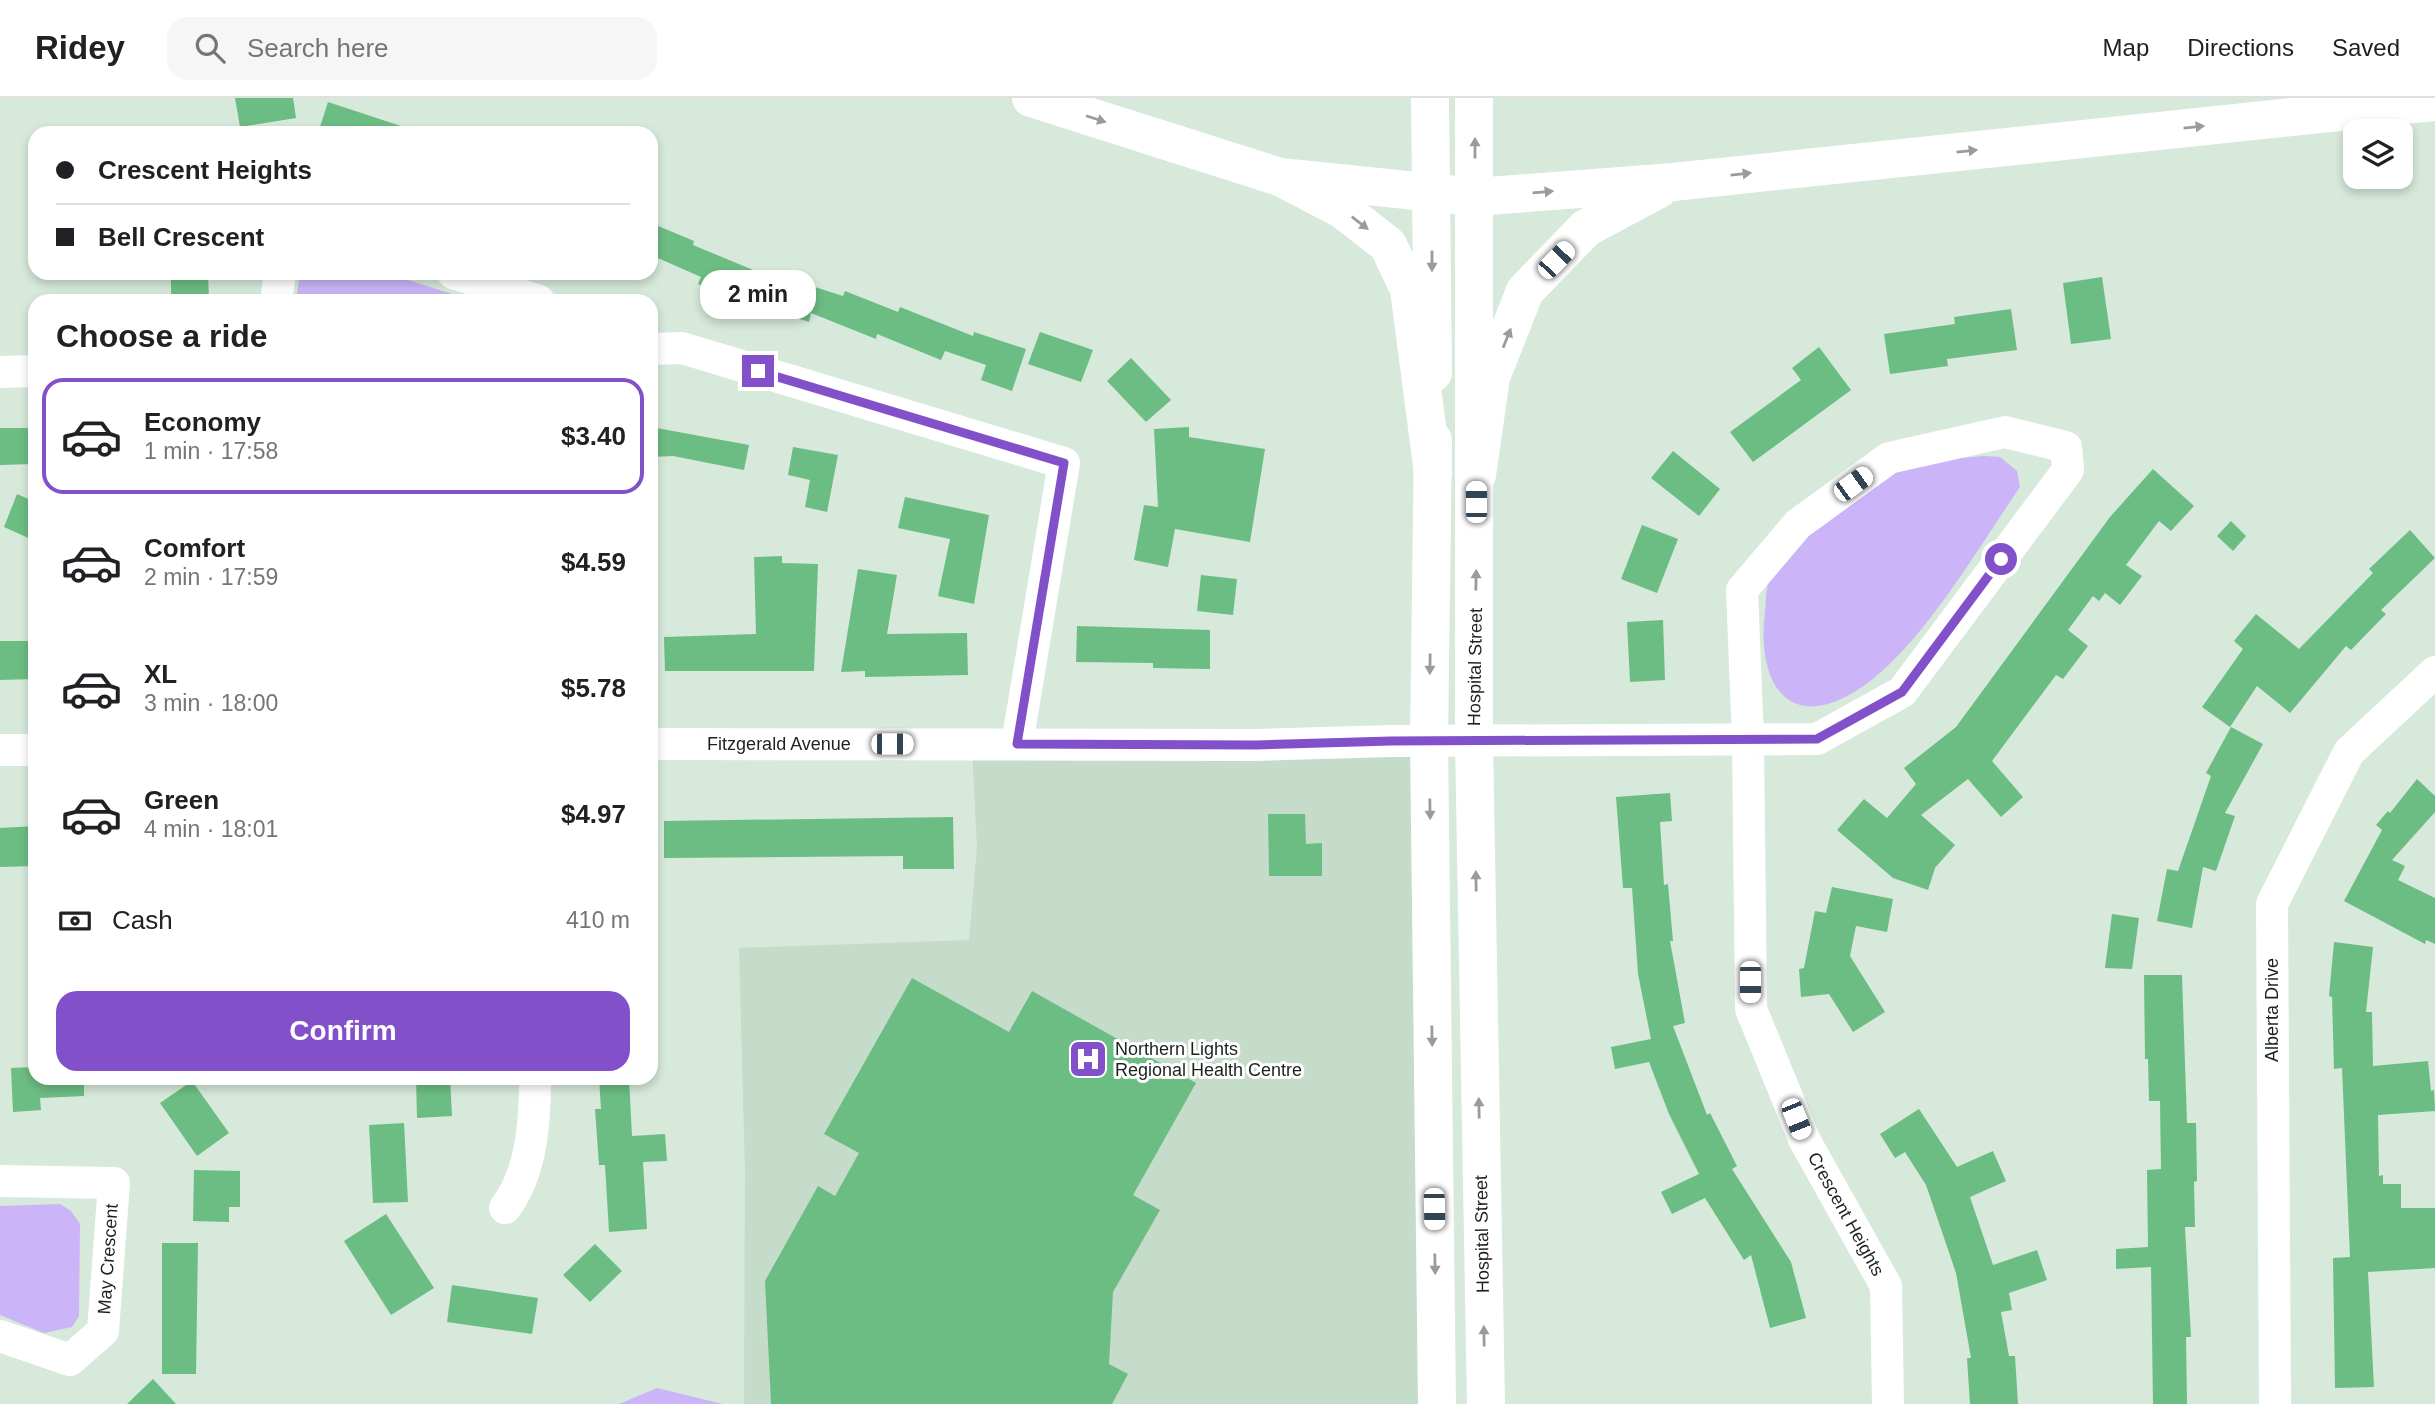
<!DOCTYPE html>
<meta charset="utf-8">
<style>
body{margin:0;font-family:Arial,sans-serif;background:#f6f6f6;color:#202124;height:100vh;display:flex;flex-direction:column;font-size:26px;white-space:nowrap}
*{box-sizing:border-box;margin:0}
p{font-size:23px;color:#757577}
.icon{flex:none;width:38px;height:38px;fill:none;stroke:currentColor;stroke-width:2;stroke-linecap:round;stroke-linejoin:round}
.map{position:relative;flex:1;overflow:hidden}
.sheet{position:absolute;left:28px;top:196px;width:630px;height:791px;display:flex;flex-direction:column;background:#fff;border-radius:21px;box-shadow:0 4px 10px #0003}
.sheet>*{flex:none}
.hud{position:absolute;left:28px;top:28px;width:630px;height:154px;border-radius:21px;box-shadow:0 4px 10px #0003;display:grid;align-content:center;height:154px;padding:0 28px;background:#fff}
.controls{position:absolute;left:2343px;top:21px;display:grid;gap:14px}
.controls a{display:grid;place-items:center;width:70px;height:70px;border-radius:14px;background:#fff;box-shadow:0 4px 10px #0003;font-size:35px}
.end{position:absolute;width:32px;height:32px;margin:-16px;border:9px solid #8251c9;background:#fff;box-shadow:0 0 0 4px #fff}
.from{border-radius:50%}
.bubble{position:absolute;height:49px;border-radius:21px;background:#fff;box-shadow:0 4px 10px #0003;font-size:23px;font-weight:800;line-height:49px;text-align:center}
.car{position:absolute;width:21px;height:42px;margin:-21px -10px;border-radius:9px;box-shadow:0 0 5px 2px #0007;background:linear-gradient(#fff 24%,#345 0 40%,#fff 0 76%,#345 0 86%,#fff 0)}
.hud b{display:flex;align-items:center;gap:24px;height:66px;font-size:26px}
.hud b+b{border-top:2px solid #e0e0e0}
.hud i{width:18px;height:18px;background:#202124}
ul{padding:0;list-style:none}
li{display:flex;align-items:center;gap:21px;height:116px;margin:0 14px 10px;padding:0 14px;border:4px solid transparent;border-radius:21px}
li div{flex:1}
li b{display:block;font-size:26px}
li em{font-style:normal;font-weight:800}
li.active{border-color:#8251c9}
li>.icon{width:63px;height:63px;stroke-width:1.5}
h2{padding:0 28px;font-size:32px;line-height:84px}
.pay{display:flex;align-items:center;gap:18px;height:77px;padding:0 28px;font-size:26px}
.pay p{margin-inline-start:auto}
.action{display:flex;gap:14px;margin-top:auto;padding:14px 28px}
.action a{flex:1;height:80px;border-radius:21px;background:#8251c9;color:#fff;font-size:28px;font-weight:800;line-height:80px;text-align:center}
header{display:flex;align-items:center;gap:42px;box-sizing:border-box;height:98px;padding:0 35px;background:#fff;border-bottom:2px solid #e0e0e0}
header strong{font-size:33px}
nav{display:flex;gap:38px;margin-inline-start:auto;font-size:24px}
.search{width:490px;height:63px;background:#f6f6f6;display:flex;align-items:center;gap:18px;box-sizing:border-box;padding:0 24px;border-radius:21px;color:#757577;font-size:26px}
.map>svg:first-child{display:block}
.built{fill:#c4dcc9}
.green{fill:#cbb4f8}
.building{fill:#6cbd83}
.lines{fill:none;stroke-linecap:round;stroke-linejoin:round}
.minor{stroke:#fff;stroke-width:32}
.major{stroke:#fff;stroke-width:38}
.highway{stroke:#fff;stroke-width:38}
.oneway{fill:#999c9a}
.route{stroke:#8251c9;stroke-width:9}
.labels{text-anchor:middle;stroke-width:6;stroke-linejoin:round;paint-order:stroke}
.street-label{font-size:18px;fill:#1c231e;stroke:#fff}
.poi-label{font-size:18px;fill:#1c231e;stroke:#fff;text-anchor:start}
</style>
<header>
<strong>Ridey</strong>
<div class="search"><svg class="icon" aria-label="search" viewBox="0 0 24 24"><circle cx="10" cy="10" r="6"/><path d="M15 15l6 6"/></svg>Search here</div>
<nav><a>Map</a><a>Directions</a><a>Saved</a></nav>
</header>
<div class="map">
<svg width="2435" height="1306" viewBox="0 0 2435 1306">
<rect width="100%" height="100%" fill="#d6e9da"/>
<path class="built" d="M 1429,643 L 1437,1306 L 744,1306 L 745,1073 L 739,850 L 969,842 L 977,750 L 972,646 Z"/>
<g class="green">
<path d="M 300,175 L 386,175 L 474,203 L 296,203 Z"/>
<path d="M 1984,358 L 2000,359 L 2017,373 L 2020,389 C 1978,450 1922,548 1862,589 C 1790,638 1756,587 1765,515 C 1766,504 1766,488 1770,478 C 1778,459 1869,382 1889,373 C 1917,361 1954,361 1984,358 Z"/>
<path d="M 60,1106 L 71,1113 L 80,1126 L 79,1218 L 72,1229 L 44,1235 L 0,1217 L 0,1108 Z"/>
<path d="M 657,1290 L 723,1306 L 619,1306 Z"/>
</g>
<g class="building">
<path d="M 235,0 L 293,0 L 296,20 L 240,29 Z"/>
<path d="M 328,4 L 410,31 L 410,35 L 318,35 Z"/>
<path d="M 651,125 L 694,143 L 693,147 L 770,179 L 771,175 L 843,198 L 845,193 L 898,214 L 900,209 L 973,238 L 974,234 L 1026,251 L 1012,293 L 981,282 L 986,267 L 945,253 L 941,262 L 877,236 L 876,241 L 811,215 L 809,224 L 751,205 L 750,207 L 698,186 L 701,179 L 651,157 Z"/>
<path d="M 171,175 L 208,175 L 209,203 L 171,203 Z"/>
<path d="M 2102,179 L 2111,241 L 2071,246 L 2063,185 Z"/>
<path d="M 2011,211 L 2017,252 L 1947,261 L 1948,268 L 1890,276 L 1884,236 L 1955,226 L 1954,219 Z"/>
<path d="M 1040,234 L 1093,252 L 1081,284 L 1028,266 Z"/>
<path d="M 1819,249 L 1851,292 L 1753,364 L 1730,334 L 1801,282 L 1792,270 Z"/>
<path d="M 1131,260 L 1171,302 L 1146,324 L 1107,283 Z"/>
<path d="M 651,329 L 749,347 L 744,372 L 673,358 L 651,359 Z"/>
<path d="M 1189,329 L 1189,339 L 1265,351 L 1250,444 L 1175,431 L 1168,469 L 1134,462 L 1144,407 L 1158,409 L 1154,331 Z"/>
<path d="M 0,330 L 32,330 L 33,366 L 0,367 Z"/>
<path d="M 793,349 L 838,357 L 827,414 L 805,409 L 810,382 L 788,377 Z"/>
<path d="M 1673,353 L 1720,391 L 1699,418 L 1651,380 Z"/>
<path d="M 2153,371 L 2194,408 L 2171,433 L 2159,423 L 2126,467 L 2142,478 L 2120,507 L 2105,495 L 2099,503 L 2093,498 L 2068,532 L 2088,548 L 2063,581 L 2056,577 L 1992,663 L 2023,699 L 2001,719 L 1968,681 L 1921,717 L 1955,747 L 1935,770 L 1928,792 L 1893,780 L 1837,732 L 1864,701 L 1887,720 L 1916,686 L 1904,670 L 1956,629 L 2110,419 Z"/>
<path d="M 17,396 L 35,404 L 35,443 L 4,429 Z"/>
<path d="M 905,399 L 989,417 L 974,506 L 938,498 L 950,441 L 898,430 Z"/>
<path d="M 2231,423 L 2246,438 L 2233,453 L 2217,438 Z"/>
<path d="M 1642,427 L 1678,441 L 1657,495 L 1621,481 Z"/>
<path d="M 2410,432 L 2435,460 L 2381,512 L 2386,516 L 2351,552 L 2346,548 L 2290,615 L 2257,588 L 2230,629 L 2202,609 L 2243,551 L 2234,543 L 2256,516 L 2299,551 L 2373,475 L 2369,471 Z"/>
<path d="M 782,458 L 782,465 L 818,466 L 814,573 L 665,573 L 664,539 L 756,536 L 754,459 Z"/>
<path d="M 858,471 L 897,477 L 887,536 L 967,535 L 968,577 L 865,579 L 865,573 L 841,574 Z"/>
<path d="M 1201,477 L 1237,481 L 1233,517 L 1197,513 Z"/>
<path d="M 1663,522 L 1665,582 L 1630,584 L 1627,524 Z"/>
<path d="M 1077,528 L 1210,532 L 1210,571 L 1153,570 L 1153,565 L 1076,564 Z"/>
<path d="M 0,543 L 35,543 L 35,581 L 0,582 Z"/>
<path d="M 2231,629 L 2263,646 L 2225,715 L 2235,718 L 2216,773 L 2203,769 L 2192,830 L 2157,823 L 2167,771 L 2178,773 L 2211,678 L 2206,675 Z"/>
<path d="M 2417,681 L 2435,698 L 2435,714 L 2392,762 L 2405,768 L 2398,782 L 2435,800 L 2435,846 L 2426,842 L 2425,846 L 2344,803 L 2382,732 L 2376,727 L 2388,713 L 2390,715 Z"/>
<path d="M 1670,695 L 1672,723 L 1660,724 L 1664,787 L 1668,786 L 1673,843 L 1670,843 L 1685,925 L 1673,928 L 1707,1017 L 1710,1015 L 1737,1068 L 1732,1071 L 1791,1164 L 1806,1220 L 1770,1230 L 1751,1157 L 1744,1162 L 1705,1100 L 1672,1116 L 1661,1094 L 1699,1076 L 1669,1016 L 1649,964 L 1615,971 L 1611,949 L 1651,941 L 1638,876 L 1632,790 L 1623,790 L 1616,699 Z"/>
<path d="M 1268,716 L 1305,716 L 1306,746 L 1322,745 L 1322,778 L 1269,778 Z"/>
<path d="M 953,719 L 954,771 L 903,771 L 903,758 L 664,760 L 664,723 Z"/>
<path d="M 35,728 L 35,768 L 0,769 L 0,730 Z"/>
<path d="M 1832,789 L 1893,801 L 1887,834 L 1856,828 L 1850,858 L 1885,914 L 1853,934 L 1829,896 L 1801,899 L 1799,871 L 1804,870 L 1815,813 L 1826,815 Z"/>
<path d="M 2112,816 L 2139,820 L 2132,871 L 2105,870 Z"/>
<path d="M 2334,844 L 2373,849 L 2366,914 L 2372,914 L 2373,968 L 2428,963 L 2431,993 L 2434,992 L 2435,1013 L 2378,1017 L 2379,1078 L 2383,1077 L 2383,1086 L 2401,1086 L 2401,1110 L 2435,1110 L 2435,1170 L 2368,1174 L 2374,1289 L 2335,1290 L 2333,1160 L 2350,1159 L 2342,970 L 2334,971 L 2332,899 L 2329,898 Z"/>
<path d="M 2144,877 L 2182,877 L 2187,1025 L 2196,1025 L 2197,1083 L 2194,1084 L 2195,1129 L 2185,1129 L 2191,1239 L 2186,1239 L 2187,1306 L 2153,1306 L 2151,1169 L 2116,1171 L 2116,1151 L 2148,1149 L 2147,1072 L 2161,1071 L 2160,1003 L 2149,1003 L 2148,961 L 2145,961 Z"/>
<path d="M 912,880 L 1009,934 L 1032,893 L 1196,985 L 1133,1097 L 1160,1112 L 1113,1194 L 1109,1266 L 1128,1276 L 1112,1306 L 771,1306 L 765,1183 L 818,1088 L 835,1098 L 859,1055 L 824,1036 Z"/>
<path d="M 35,969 L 35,980 L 84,980 L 84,998 L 40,1000 L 41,1012 L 13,1014 L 11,970 Z"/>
<path d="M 416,980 L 450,980 L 452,1018 L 417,1020 Z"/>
<path d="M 599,980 L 629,980 L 632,1038 L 665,1036 L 667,1063 L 643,1064 L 647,1131 L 609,1134 L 605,1067 L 599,1067 L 595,1011 L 601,1011 Z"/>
<path d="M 192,983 L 229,1035 L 197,1058 L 160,1005 Z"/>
<path d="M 1919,1011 L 1957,1069 L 1993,1053 L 2006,1083 L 1970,1099 L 1993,1167 L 2037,1152 L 2047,1182 L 2009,1195 L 2012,1212 L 2001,1214 L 2009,1258 L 2015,1258 L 2018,1306 L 1970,1306 L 1967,1260 L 1971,1260 L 1956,1175 L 1926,1087 L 1905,1054 L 1895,1060 L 1880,1036 Z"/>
<path d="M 404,1025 L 408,1104 L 373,1105 L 369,1027 Z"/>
<path d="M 194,1072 L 240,1073 L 240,1109 L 229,1109 L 229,1124 L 193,1123 Z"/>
<path d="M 386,1116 L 434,1190 L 391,1217 L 344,1143 Z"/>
<path d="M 162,1145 L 198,1145 L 196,1276 L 162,1276 Z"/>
<path d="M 595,1146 L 622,1173 L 590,1204 L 563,1177 Z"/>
<path d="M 452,1187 L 538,1200 L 532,1236 L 447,1224 Z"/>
<path d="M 153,1281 L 176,1306 L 127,1306 Z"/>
</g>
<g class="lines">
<g class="minor">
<path d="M 453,175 L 539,203"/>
<path d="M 276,203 L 280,175"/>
<path d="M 651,251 L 682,250 L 1064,365 L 1017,646"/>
<path d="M 0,274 L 35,273"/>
<path d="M 651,646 L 1256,647 L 1391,643 L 1817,641 L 1902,594 L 2068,372 L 2066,349 L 2005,334 L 1889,360 L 1798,426 L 1742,492 L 1748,642 L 1751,911 L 1805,1043 L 1886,1188 L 1888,1306"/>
<path d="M 0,652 L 35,652"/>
<path d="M 0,1083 L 114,1085 L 103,1233 L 70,1262 L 0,1238"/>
<path d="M 505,1110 C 532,1075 535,1023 535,980"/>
<path d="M 2275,1306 L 2272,806 L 2349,654 L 2435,574"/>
</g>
<g class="major">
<path d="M 1430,0 L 1433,275"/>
<path d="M 1474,0 L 1474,644 L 1486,1306"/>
<path d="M 1433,342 L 1429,643 L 1437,1306"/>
</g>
<g class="highway">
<path d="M 1031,0 L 1280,79 L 1343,112 L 1388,147 L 1409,191 L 1433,375"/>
<path d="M 1280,79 L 1475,99 L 1673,84 L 2435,4"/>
<path d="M 1477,377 L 1491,279 L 1525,193 L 1586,130 L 1659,91"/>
</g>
</g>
<defs><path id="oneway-solid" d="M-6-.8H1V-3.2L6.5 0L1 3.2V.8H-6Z" transform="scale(1.75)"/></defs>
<g class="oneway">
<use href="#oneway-solid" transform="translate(1096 21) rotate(18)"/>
<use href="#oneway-solid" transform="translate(2194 29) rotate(-6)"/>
<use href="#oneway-solid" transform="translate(1475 50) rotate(-90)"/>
<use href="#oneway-solid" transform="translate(1967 53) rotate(-6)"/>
<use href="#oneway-solid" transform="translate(1741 76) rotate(-6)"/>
<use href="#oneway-solid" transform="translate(1543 94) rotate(-5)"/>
<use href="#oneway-solid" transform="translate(1360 125) rotate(38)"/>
<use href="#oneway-solid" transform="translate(1432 163) rotate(90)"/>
<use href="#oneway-solid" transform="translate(1507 240) rotate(-68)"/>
<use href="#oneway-solid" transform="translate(1476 482) rotate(-89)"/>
<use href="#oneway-solid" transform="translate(1430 566) rotate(91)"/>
<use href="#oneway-solid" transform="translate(1430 711) rotate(89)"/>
<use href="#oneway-solid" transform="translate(1476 783) rotate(-91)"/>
<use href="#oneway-solid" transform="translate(1432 938) rotate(89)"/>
<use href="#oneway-solid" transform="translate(1479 1010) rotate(-91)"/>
<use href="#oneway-solid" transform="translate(1435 1166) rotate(89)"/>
<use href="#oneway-solid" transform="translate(1484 1238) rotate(-91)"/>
</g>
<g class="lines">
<path class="route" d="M 758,273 L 1064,365 L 1017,646 L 1256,647 L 1391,643 L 1817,641 L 1902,594 L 2001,461"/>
</g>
<defs>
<symbol id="hospital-square" viewBox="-11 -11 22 22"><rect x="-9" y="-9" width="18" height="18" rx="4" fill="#8251c9" stroke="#fff"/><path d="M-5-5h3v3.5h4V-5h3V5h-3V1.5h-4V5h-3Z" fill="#fff"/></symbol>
</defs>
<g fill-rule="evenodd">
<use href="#hospital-square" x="1066" y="939" width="44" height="44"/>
</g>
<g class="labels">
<g class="street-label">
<text transform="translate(1475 569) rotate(-89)" y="6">Hospital Street</text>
<text x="779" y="652">Fitzgerald Avenue</text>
<text transform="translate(2272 912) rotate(-90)" y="6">Alberta Drive</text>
<text transform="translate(1846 1116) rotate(61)" y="6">Crescent Heights</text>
<text transform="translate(1482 1136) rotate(-91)" y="6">Hospital Street</text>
<text transform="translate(108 1161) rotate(-86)" y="6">May Crescent</text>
</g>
<g class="poi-label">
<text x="1115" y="957">Northern Lights<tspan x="1115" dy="21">Regional Health Centre</tspan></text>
</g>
</g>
</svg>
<div class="controls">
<a><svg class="icon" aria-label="layers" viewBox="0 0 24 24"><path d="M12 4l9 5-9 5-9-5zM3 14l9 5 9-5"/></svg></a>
</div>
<i class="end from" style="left:2001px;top:461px"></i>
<i class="end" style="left:758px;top:273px"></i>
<div class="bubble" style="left:700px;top:172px;width:116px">2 min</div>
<i class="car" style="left:1556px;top:162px;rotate:44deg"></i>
<i class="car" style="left:1853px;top:386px;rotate:54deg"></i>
<i class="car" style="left:1476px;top:404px;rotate:0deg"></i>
<i class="car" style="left:892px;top:646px;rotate:90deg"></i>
<i class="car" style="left:1750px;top:884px;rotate:180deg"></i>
<i class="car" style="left:1796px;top:1021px;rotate:158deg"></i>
<i class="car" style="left:1434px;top:1111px;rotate:179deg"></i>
<div class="hud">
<b><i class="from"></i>Crescent Heights</b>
<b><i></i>Bell Crescent</b>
</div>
<section class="sheet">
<h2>Choose a ride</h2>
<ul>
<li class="active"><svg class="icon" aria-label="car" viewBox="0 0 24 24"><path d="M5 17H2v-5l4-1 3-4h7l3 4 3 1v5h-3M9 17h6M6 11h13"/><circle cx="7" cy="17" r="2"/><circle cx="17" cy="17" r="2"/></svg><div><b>Economy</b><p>1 min · 17:58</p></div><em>$3.40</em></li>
<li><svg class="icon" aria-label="car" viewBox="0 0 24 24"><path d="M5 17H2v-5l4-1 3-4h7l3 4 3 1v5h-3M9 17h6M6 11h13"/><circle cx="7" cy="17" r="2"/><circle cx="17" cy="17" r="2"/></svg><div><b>Comfort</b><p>2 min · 17:59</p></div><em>$4.59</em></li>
<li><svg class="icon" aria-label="car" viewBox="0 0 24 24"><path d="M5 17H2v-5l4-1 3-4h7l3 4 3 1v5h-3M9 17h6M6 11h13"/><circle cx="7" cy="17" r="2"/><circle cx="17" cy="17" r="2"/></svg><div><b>XL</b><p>3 min · 18:00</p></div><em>$5.78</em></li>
<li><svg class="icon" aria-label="car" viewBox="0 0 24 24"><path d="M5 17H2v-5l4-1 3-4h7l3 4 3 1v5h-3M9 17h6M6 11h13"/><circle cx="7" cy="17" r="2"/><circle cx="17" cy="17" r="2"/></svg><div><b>Green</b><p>4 min · 18:01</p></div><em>$4.97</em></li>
</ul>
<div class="pay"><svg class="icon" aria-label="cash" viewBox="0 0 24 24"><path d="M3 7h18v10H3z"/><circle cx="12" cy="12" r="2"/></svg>Cash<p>410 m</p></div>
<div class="action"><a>Confirm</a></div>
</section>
</div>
